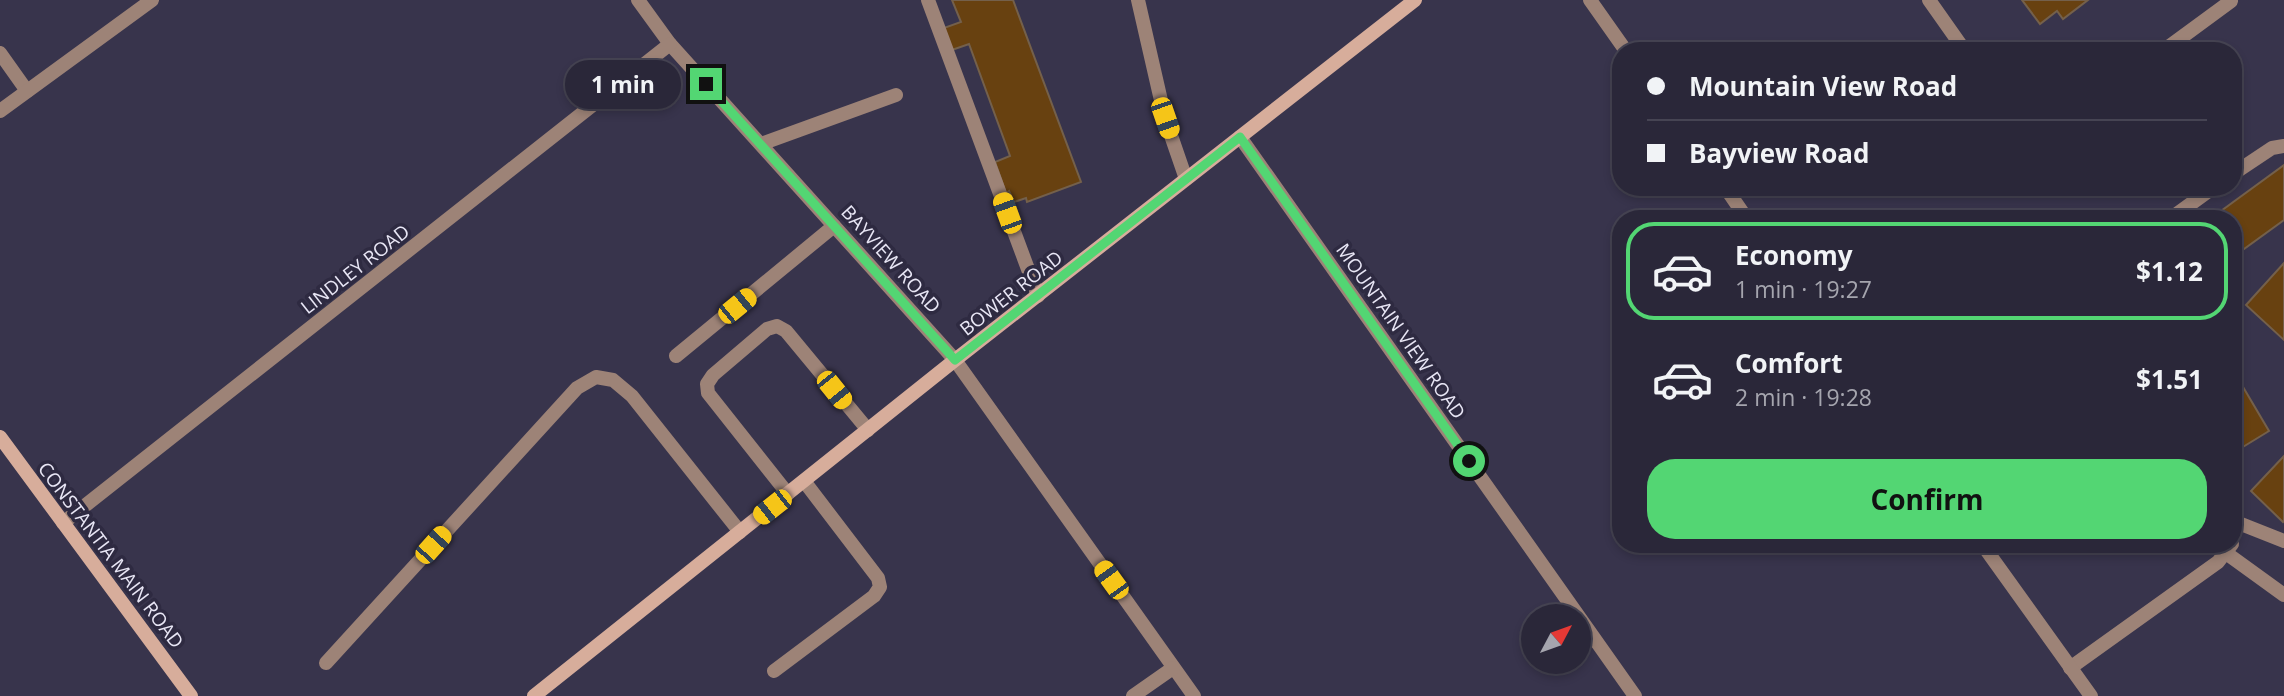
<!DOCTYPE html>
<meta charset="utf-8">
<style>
body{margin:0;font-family:"Open Sans",sans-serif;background:#363344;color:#f1f3f6;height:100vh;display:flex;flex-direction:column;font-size:26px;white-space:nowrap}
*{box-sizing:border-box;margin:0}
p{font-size:23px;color:#a5a5ae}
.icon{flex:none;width:38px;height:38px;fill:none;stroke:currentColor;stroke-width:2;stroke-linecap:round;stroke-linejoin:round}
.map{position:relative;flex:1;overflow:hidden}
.sheet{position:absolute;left:1612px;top:210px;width:630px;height:343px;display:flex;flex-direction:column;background:#2a2739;border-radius:28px;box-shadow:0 4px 10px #0003,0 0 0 2px #464453}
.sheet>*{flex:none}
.top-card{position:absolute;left:1612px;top:42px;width:630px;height:154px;border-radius:28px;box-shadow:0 4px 10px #0003,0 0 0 2px #464453;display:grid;align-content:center;height:154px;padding:0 35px;background:#2a2739}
.needle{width:46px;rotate:49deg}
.controls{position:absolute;left:1521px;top:604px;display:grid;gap:14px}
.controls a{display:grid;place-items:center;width:70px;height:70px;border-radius:50%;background:#2a2739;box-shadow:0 4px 10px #0003,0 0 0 2px #464453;font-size:35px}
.end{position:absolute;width:32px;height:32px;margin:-16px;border:9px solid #53d673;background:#111;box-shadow:0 0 0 4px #111}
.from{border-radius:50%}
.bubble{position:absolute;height:49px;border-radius:24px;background:#2a2739;box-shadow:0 4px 10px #0003,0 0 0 2px #464453;font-size:23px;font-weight:700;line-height:49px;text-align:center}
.car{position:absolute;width:21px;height:42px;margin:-21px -10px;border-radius:9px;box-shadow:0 0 5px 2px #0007;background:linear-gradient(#f5c518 24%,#345 0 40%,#f5c518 0 76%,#345 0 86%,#f5c518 0)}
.top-card b{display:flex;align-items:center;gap:24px;height:66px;font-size:26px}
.top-card b+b{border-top:2px solid #464453}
.top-card i{width:18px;height:18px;background:#f1f3f6}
ul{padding:12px 0 0;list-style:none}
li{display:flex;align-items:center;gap:21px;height:98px;margin:0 14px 10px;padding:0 21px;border:4px solid transparent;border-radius:28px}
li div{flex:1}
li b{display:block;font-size:26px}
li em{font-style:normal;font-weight:700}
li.current{border-color:#53d673}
li>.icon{width:63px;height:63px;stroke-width:1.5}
.cta{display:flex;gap:14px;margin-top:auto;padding:14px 35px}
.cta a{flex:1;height:80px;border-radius:28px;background:#53d673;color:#111;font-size:28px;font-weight:700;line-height:80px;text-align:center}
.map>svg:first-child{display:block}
.building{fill:#684110;stroke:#74604b;stroke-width:2}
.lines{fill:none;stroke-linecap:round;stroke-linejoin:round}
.lane{stroke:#9d8377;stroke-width:14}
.street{stroke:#9d8377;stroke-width:14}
.secondary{stroke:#d7ad9b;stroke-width:14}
.route{stroke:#53d673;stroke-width:9}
.labels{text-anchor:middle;stroke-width:7;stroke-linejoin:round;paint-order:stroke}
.street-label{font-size:19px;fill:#e8e6f5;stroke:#2e2a41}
</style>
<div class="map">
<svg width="2284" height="696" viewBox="0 0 2284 696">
<rect width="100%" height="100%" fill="#38344c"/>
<g class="building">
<path d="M 952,0 L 1013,0 L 1081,182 L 1027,202 L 1026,198 L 1014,202 L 1009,191 L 1006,193 L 995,162 L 1010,156 L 969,44 L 949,51 L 941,29 L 961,22 Z"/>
<path d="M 2022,0 L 2088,0 L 2063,19 L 2057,11 L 2040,24 Z"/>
<path d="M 2284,165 L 2284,220 L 2233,257 L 2233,219 L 2210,219 Z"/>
<path d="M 2284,263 L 2284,340 L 2246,305 Z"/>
<path d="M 2233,370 L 2269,431 L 2233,453 Z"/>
<path d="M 2284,456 L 2284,521 L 2283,522 L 2251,491 Z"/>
</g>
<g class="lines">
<g class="lane">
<path d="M 928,0 L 1038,296"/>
<path d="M 1138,0 L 1165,118 L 1186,179"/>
<path d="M 1929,0 L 1965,51"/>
<path d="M 2163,51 L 2231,1"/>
<path d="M 761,144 L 896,95"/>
<path d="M 2233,174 L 2272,148 L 2284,146"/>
<path d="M 2170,219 L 2214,187"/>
<path d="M 676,356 L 834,226"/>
<path d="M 788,494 L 708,393 L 707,384 L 713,375 L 767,329 L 777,326 L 786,331 L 868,430"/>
<path d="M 2233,518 L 2241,524 L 2284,541"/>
<path d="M 2226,553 L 2284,595"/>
<path d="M 326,663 L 577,388 L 596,377 L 613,380 L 632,396 L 740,532"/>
<path d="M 2070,668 L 2218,562 L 2232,544"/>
<path d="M 774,671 L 874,596 L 880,587 L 878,578 L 804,481"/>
</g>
<g class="street">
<path d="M 638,0 L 670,44 L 955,360 L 1194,696"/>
<path d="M 1590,0 L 1626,51"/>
<path d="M 0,53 L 27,91"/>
<path d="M 0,111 L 152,0"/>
<path d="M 1240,137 L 1635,696"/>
<path d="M 1725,187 L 1747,219"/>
<path d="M 63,523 L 670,44"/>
<path d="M 1982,544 L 2091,696"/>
<path d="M 1133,696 L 1173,668"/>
</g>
<g class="secondary">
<path d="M 0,437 L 191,696"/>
<path d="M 534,696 L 955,360 L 1415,0"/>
</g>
</g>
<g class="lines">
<path class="route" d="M 706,84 L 955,360 L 1240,137 L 1469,461"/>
</g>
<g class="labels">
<g class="street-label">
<text transform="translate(891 259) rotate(48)" y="7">BAYVIEW ROAD</text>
<text transform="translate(355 269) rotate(-38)" y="7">LINDLEY ROAD</text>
<text transform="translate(1011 293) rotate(-38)" y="7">BOWER ROAD</text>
<text transform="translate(1401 331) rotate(55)" y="7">MOUNTAIN VIEW ROAD</text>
<text transform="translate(111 555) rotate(53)" y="7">CONSTANTIA MAIN ROAD</text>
</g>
</g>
</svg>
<div class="controls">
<a><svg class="needle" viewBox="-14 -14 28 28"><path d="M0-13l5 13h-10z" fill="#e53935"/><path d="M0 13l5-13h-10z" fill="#a5a5ae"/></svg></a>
</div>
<i class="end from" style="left:1469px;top:461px"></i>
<i class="end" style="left:706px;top:84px"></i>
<div class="bubble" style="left:565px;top:60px;width:116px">1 min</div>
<i class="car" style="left:1165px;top:118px;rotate:161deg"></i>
<i class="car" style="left:1007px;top:213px;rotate:340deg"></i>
<i class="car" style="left:737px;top:306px;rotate:51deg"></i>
<i class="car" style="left:834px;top:390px;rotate:141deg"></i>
<i class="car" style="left:772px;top:507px;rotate:232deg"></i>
<i class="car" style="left:433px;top:545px;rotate:42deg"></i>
<i class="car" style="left:1111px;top:580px;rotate:324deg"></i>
<div class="top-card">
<b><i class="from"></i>Mountain View Road</b>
<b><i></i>Bayview Road</b>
</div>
<section class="sheet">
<ul>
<li class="current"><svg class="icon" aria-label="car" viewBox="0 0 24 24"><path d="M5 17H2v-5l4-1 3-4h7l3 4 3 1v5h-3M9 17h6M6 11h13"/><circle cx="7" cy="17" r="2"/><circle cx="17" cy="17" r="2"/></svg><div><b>Economy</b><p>1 min · 19:27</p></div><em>$1.12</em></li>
<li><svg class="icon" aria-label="car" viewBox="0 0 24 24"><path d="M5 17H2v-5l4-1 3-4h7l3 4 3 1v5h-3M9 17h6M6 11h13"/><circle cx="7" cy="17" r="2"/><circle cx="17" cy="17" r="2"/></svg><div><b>Comfort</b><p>2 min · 19:28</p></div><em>$1.51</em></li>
</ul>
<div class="cta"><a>Confirm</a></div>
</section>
</div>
